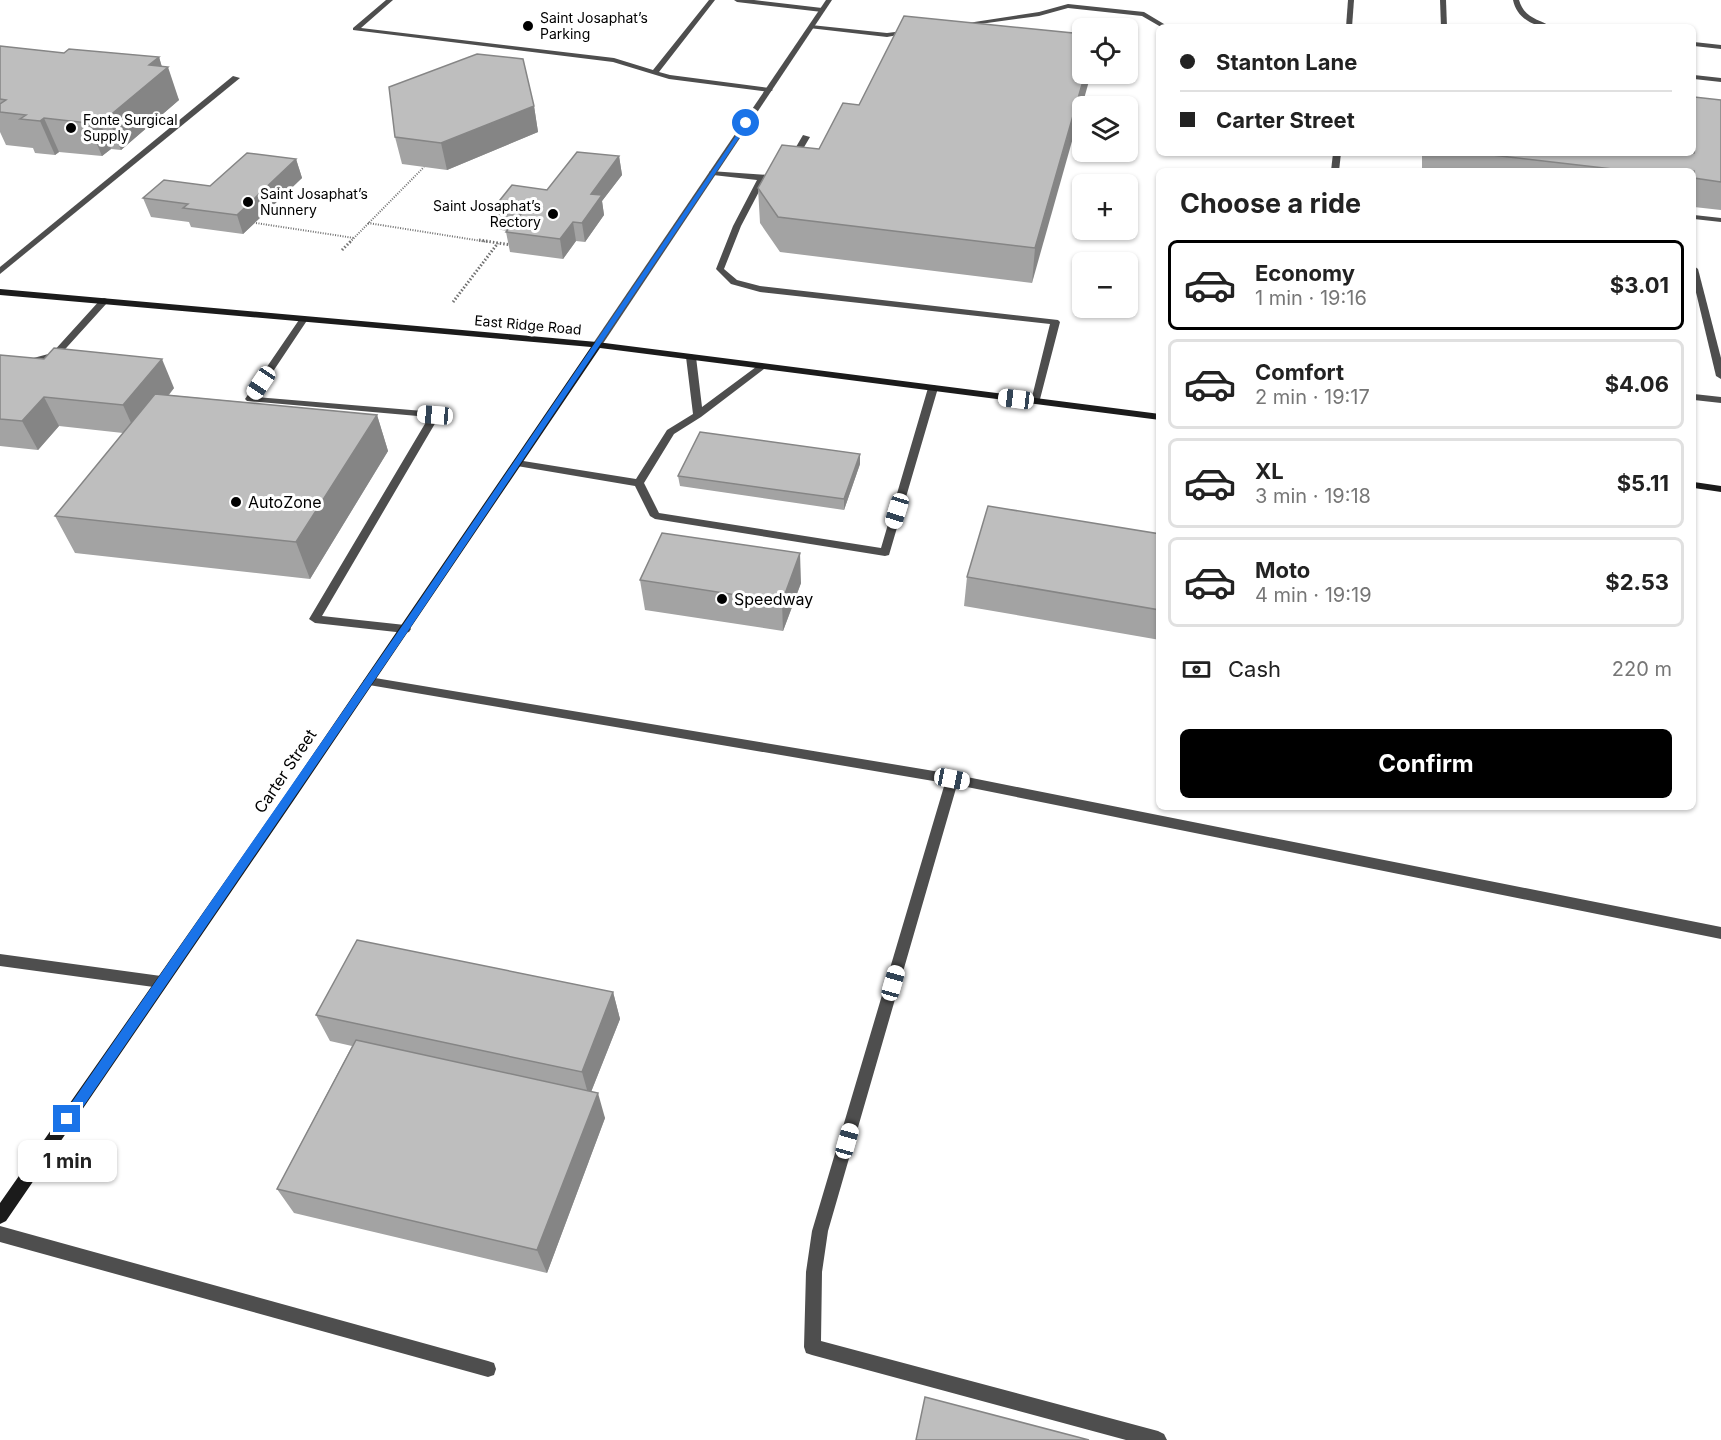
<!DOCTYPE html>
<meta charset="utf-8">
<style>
body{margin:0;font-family:Inter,sans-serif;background:#f6f6f6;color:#222;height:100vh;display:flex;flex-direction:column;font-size:22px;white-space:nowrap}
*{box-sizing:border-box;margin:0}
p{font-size:20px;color:#767676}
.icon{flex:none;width:33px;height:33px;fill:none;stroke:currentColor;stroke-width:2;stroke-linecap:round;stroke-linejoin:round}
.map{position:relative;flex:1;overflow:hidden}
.side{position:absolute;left:1156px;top:168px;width:540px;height:642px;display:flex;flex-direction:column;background:#fff;border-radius:9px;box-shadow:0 2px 4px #0004}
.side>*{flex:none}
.hud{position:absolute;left:1156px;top:24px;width:540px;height:132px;border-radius:9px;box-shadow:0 2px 4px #0004;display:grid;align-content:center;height:132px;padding:0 24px;background:#fff}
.tools{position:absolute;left:1072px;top:18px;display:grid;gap:12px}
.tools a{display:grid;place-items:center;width:66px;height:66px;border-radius:9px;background:#fff;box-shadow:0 2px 4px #0004;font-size:30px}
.end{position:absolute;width:27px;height:27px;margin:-14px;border:8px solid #1a73e8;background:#fff;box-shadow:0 0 0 3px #fff}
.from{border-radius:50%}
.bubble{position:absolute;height:42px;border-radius:9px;background:#fff;box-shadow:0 2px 4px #0004;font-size:20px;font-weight:700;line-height:42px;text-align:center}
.car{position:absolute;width:18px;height:36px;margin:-18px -9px;border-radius:8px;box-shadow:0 0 4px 2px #0007;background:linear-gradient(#fff 24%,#345 0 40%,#fff 0 76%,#345 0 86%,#fff 0)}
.hud b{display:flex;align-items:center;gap:21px;height:57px;font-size:22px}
.hud b+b{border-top:2px solid #e0e0e0}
.hud i{width:15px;height:15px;background:#222}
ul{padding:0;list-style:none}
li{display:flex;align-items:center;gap:18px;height:90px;margin:0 12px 9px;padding:0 12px;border:3px solid #e0e0e0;border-radius:9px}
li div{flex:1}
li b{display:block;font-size:22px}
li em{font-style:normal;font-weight:700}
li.current{border-color:#000}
li>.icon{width:54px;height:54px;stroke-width:1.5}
h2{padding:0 24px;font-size:27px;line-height:72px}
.pay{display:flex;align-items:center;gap:15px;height:66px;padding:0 24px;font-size:22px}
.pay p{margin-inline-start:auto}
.primary-button{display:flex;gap:12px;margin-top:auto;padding:12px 24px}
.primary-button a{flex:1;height:69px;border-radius:9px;background:#000;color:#fff;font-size:24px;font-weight:700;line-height:69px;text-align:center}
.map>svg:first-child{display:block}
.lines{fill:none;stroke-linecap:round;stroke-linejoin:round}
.path-far1{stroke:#707070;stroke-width:2;stroke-dasharray:1 1.5;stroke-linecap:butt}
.path{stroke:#707070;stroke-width:3;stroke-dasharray:1.5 2;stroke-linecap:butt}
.lane{fill:#4e4e4e;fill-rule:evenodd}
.street{fill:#4e4e4e;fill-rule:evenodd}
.secondary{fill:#1b1b1b;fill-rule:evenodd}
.wall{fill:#a3a3a3}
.shaded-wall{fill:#858585}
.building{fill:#bebebe;stroke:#858585;stroke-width:1.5}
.route{fill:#1a73e8}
.poi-dot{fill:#000;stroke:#fff;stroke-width:2}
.labels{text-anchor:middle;stroke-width:6;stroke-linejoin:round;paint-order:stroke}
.far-poi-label{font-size:14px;fill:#000;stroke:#fff;text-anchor:start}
.far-street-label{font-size:14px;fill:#000;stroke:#fff}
.poi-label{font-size:16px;fill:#000;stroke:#fff;text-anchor:start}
.street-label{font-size:16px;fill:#000;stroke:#fff}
</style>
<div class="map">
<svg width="1721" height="1440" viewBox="0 0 1721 1440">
<rect width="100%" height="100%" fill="#fff"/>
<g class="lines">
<g class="path-far1">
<path d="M 256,223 L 354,238"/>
<path d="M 368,223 L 488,242"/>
<path d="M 350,242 L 424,167"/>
</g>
<g class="path">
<path d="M 479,240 L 511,245"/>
<path d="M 342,250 L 352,240"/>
<path d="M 453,302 L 498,243"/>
</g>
<g class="lane">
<path d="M 386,0 L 393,0 L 361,28 L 614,58 L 653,70 L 709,0 L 715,0 L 659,72 L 670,75 L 769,88 L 773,90 L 769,92 L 669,79 L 613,62 L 353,30 L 353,28 Z"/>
<path d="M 734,0 L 754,0 L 822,8 L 825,10 L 822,12 L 737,2 Z"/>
<path d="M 1348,0 L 1354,0 L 1352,27 L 1346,27 Z"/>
<path d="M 1440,0 L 1446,0 L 1447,27 L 1441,27 Z"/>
<path d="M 1068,4 L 1144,12 L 1169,27 L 1161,27 L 1142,16 L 1068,8 L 1039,16 L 958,27 L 955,25 L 1039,12 Z"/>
<path d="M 811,25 L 887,33 L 911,30 L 914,32 L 887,37 L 809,28 L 809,26 Z"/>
<path d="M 1694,75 L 1721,78 L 1721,82 L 1694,79 Z"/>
<path d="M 233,76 L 240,78 L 0,274 L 0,267 Z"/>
<path d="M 803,135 L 810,137 L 796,161 L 790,161 L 789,159 Z"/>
<path d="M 1333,153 L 1341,153 L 1339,171 L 1331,171 Z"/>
<path d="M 710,171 L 768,175 L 772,177 L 765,180 L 741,226 L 724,269 L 737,280 L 760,286 L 1058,320 L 1060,322 L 1039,403 L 1036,404 L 1031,401 L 1050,324 L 760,292 L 731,284 L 716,269 L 733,226 L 757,180 L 713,175 L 709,173 Z"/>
<path d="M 1694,215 L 1721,218 L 1721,222 L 1694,219 Z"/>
<path d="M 1694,266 L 1698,269 L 1721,358 L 1721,379 L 1716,376 L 1694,284 Z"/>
<path d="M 104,298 L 107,299 L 107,303 L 58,357 L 0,373 L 0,367 L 52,353 L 101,299 Z"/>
<path d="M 304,316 L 308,319 L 256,397 L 435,412 L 440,415 L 322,616 L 405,625 L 409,626 L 411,629 L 409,632 L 405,633 L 315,623 L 309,619 L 429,417 L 247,401 L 245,399 L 301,317 Z"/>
<path d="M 691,354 L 696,357 L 702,407 L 760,364 L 766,364 L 768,366 L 701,417 L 674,434 L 644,483 L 659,513 L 881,548 L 928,388 L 933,385 L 936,386 L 938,388 L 889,555 L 885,556 L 655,519 L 650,516 L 635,486 L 517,466 L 512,463 L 517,460 L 636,479 L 667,430 L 693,414 L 686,357 Z"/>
<path d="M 1694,394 L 1721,397 L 1721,403 L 1694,400 Z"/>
<path d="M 369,677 L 952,774 L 1721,927 L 1721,939 L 957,785 L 828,1231 L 822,1272 L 821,1341 L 1158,1431 L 1164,1434 L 1167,1440 L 1126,1440 L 812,1355 L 806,1353 L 804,1347 L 806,1272 L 812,1231 L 945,783 L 369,685 L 363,681 Z"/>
<path d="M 0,954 L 161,976 L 166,978 L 168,982 L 166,986 L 161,988 L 0,966 Z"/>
<path d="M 0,1226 L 488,1361 L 494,1363 L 496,1369 L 494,1375 L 488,1377 L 0,1242 Z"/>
</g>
<g class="street">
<path d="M 826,0 L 832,0 L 602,345 L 597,348 L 594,347 L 592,345 Z"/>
<path d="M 1513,0 L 1519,0 C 1524,18 1539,19 1552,27 C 1534,27 1517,19 1513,0 Z"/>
<path d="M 1694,42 L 1721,45 L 1721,49 L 1694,46 Z"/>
</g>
<g class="secondary">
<path d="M 0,289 L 597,342 L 1160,414 L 1160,420 L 600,348 L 294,800 L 6,1221 L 0,1224 L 0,1203 L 286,794 L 591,347 L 0,295 Z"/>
<path d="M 1694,482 L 1721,486 L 1721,492 L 1694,488 Z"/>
</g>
</g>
<g class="wall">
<path d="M 1083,34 L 1032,283 L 780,252 L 760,223 L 758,188 L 819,149 L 859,105 Z"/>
<path d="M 0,46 L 64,53 L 159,57 L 162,67 L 179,100 L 121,150 L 111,149 L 102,156 L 59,152 L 55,155 L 35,153 L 33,148 L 6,145 L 0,132 Z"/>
<path d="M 1721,100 L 1721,210 L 1694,207 L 1694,171 L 1422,171 L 1422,153 L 1694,153 Z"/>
<path d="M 534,106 L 538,132 L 447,170 L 402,164 L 395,137 Z"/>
<path d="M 619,156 L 622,175 L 602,201 L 604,215 L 585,242 L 576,241 L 563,259 L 510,252 L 506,232 L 508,231 L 495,229 L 492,210 L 547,190 Z"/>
<path d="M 296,159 L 302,178 L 243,234 L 191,227 L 189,222 L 151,217 L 143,198 L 210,186 Z"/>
<path d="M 0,355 L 174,388 L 169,395 L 377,415 L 388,451 L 310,579 L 75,553 L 55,516 L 123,433 L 59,426 L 38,450 L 0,446 Z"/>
<path d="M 860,464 L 844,510 L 680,486 L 678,476 Z"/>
<path d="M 1160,534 L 1160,640 L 964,606 L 967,577 Z"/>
<path d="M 640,580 L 801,583 L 783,631 L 645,610 Z"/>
<path d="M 613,992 L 620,1019 L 591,1092 L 605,1118 L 547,1273 L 294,1213 L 277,1189 L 352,1046 L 330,1041 L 316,1015 Z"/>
</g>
<g class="shaded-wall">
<path d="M 159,57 L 163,71 L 168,67 L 179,100 L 121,150 L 108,117 L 149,65 Z"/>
<path d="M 1085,74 L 1091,74 L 1032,283 L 1035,248 Z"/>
<path d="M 534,106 L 538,132 L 447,170 L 441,143 Z"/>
<path d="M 97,115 L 111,149 L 102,156 L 88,123 Z"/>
<path d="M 44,118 L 59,152 L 55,155 L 40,121 Z"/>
<path d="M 619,156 L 622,175 L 602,201 L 604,215 L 585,242 L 582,223 L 591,194 Z"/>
<path d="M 296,159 L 302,178 L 243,234 L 237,215 Z"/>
<path d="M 573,222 L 576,241 L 563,259 L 560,239 Z"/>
<path d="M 162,359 L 174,388 L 136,434 L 123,405 Z"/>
<path d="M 44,397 L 59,426 L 38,450 L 22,421 Z"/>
<path d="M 377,415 L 388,451 L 310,579 L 296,542 Z"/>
<path d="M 860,454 L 860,464 L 844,510 L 844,499 Z"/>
<path d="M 800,553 L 801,583 L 783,631 L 782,602 Z"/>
<path d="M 613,992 L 620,1019 L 589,1097 L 582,1072 Z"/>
<path d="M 598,1093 L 605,1118 L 547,1273 L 537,1250 Z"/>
</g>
<g class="building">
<path d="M 904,16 L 1083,34 L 1083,74 L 1085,74 L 1035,248 L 778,217 L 758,188 L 782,145 L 819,149 L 843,103 L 859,105 Z"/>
<path d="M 0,46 L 64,53 L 69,49 L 159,57 L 149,65 L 168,67 L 108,117 L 97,115 L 88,123 L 44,118 L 40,121 L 20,119 L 26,115 L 0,112 L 0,104 L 6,100 L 0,99 Z"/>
<path d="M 477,54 L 523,59 L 534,106 L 441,143 L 395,137 L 389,87 Z"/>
<path d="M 1694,97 L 1721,100 L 1721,182 L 1694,178 L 1694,171 L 1630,171 L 1475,153 L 1694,153 Z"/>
<path d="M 577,152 L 619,156 L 591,194 L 602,195 L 582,223 L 573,222 L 560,239 L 506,232 L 521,214 L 492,210 L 512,185 L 547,190 Z"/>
<path d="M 247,153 L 296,159 L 237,215 L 183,208 L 188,204 L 143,198 L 164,180 L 210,186 Z"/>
<path d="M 54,348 L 162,359 L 123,405 L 44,397 L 22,421 L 0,419 L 0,355 L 44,359 Z"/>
<path d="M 155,394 L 377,415 L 296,542 L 55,516 Z"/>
<path d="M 700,432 L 860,454 L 844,499 L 678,476 Z"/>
<path d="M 988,506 L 1160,534 L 1160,610 L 967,577 Z"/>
<path d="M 662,533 L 800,553 L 782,602 L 640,580 Z"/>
<path d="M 357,940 L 613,992 L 582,1072 L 316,1015 Z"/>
<path d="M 356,1040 L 598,1093 L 537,1250 L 277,1189 Z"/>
<path d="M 925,1397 L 1089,1440 L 916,1440 Z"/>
</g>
<path class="route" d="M 746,121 L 749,123 L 408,631 L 72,1123 L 63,1123 L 63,1115 L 402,626 Z"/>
<g class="poi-dot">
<circle cx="528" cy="26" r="6"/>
<circle cx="71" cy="128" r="6"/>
<circle cx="248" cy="202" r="6"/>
<circle cx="553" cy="214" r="6"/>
<circle cx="236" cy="502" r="6"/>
<circle cx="722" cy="599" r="6"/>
</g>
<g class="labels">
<g class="far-poi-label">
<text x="540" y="23">Saint Josaphat’s<tspan x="540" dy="16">Parking</tspan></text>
<text x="83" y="125">Fonte Surgical<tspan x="83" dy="16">Supply</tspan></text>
<text x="260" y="199">Saint Josaphat’s<tspan x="260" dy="16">Nunnery</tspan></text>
<text x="541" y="211" text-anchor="end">Saint Josaphat’s<tspan x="541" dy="16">Rectory</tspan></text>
</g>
<g class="far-street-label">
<text transform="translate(528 325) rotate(5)" y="5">East Ridge Road</text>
</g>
<g class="poi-label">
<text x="248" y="508">AutoZone</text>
<text x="734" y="605">Speedway</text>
</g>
<g class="street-label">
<text transform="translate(285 771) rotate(-56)" y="6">Carter Street</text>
</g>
</g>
</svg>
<div class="tools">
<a><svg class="icon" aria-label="locate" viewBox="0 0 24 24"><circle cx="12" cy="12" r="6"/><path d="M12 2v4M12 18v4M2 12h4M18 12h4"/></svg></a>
<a><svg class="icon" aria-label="layers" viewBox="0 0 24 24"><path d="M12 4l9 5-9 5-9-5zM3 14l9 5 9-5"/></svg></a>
<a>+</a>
<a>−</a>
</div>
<i class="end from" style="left:746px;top:123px"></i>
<i class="end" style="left:67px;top:1119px"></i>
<div class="bubble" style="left:18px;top:1140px;width:99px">1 min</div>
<i class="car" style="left:261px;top:383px;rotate:214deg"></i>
<i class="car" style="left:1016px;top:399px;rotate:277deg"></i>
<i class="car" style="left:435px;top:415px;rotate:275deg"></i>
<i class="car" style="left:897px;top:511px;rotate:197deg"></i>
<i class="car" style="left:952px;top:779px;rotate:101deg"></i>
<i class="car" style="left:893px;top:983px;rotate:16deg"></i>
<i class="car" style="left:847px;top:1141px;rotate:16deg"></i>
<div class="hud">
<b><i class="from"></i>Stanton Lane</b>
<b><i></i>Carter Street</b>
</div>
<section class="side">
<h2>Choose a ride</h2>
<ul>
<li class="current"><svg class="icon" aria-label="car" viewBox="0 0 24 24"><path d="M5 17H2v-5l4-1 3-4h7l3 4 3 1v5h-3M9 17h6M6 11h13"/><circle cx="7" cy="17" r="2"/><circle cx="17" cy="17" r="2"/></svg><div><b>Economy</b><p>1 min · 19:16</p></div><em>$3.01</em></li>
<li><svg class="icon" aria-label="car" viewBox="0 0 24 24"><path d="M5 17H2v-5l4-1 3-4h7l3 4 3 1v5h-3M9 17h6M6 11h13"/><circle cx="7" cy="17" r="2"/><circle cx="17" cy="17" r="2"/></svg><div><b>Comfort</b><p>2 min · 19:17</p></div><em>$4.06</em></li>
<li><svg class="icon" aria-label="car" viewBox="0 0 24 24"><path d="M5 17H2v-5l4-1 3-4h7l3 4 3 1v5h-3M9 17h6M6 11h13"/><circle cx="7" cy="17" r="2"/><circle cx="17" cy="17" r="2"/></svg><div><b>XL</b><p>3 min · 19:18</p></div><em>$5.11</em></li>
<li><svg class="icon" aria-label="car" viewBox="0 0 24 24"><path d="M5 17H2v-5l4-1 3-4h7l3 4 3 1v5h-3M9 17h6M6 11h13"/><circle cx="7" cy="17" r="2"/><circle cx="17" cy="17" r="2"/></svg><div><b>Moto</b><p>4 min · 19:19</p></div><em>$2.53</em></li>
</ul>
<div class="pay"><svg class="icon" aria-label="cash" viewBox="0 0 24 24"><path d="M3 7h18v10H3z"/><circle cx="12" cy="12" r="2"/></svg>Cash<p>220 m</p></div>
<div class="primary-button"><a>Confirm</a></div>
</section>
</div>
